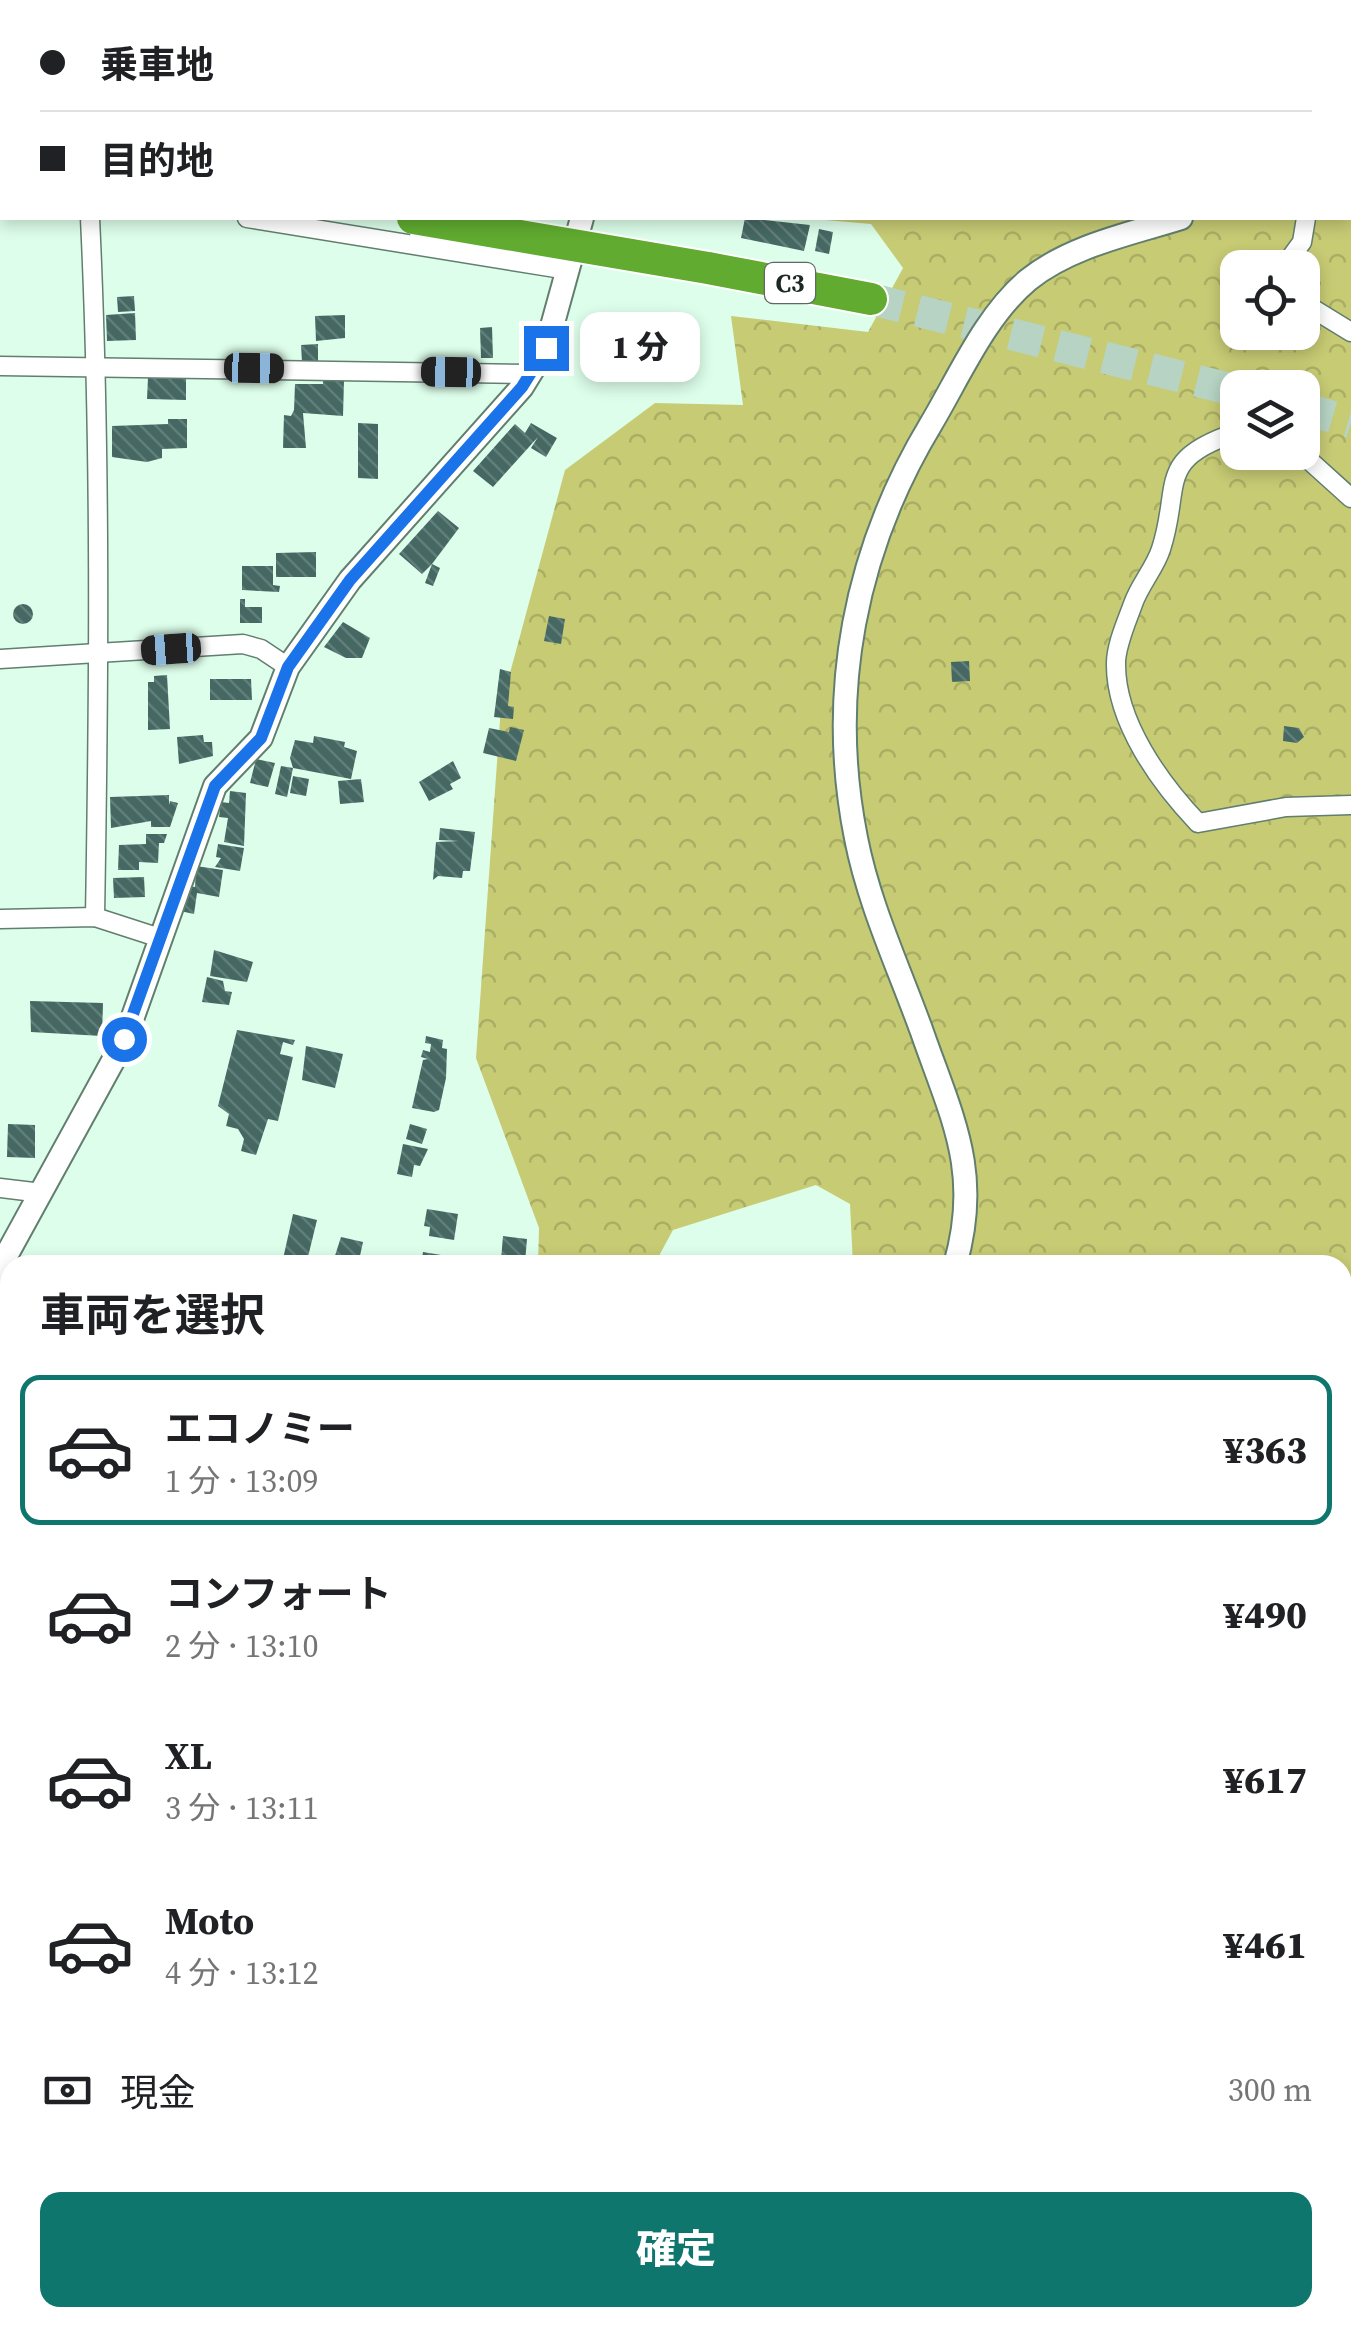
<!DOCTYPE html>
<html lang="ja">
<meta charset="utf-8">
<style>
body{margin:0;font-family:"Source Serif 4","Noto Sans JP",serif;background:#f6f6f6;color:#202124;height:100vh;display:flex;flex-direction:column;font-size:38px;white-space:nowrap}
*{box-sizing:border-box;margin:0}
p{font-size:32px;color:#757577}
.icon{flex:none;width:55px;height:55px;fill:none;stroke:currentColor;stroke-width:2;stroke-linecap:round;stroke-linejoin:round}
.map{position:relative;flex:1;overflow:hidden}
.drawer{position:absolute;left:0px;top:1255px;width:1352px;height:1072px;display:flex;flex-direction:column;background:#fff;border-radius:30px 30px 0 0;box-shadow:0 5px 15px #0003}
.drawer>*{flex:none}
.hud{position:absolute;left:0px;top:0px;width:1352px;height:220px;box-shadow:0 5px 15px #0003;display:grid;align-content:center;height:220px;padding:0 40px;background:#fff}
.tools{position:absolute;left:1220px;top:250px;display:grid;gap:20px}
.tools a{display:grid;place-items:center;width:100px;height:100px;border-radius:20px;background:#fff;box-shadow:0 5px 15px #0003;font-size:50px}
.end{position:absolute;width:45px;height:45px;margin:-22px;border:12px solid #1a73e8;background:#fff;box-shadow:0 0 0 5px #fff}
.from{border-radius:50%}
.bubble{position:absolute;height:70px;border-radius:20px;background:#fff;box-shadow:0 5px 15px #0003;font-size:32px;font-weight:800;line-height:70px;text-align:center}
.car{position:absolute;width:30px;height:60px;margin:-30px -15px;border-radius:12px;box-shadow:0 0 8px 2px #0007;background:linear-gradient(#222 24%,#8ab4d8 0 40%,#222 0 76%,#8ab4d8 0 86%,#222 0)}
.hud b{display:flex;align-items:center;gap:35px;height:95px;font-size:38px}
.hud b+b{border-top:2px solid #e0e0e0}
.hud i{width:25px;height:25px;background:#202124}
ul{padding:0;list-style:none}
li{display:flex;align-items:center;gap:30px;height:150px;margin:0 20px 15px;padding:0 20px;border:5px solid transparent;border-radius:20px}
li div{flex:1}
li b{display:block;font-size:38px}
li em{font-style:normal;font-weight:800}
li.on{border-color:#0f766e}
li>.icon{width:90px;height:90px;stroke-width:1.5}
h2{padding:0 40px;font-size:45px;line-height:120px}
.pay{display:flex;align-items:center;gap:25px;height:110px;padding:0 40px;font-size:38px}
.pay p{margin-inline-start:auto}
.action{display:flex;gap:20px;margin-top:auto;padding:20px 40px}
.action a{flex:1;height:115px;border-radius:20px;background:#0f766e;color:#fff;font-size:40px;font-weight:800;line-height:115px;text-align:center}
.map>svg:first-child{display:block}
.forest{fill:url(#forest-crowns);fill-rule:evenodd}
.building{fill:url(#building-back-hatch)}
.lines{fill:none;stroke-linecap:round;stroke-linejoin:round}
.motorway-tunnel{stroke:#b6d3c3;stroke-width:32;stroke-dasharray:32 16;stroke-linecap:butt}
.minor-casing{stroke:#617e6e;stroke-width:21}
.tertiary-casing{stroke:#617e6e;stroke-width:26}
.motorway-casing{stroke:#fff;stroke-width:36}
.minor{stroke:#fff;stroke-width:18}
.tertiary{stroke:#fff;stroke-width:22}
.motorway{stroke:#60ab30;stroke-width:32}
.motorway-bridge-casing{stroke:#fff;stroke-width:36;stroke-linecap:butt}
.motorway-bridge{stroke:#60ab30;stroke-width:32}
.route{stroke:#1a73e8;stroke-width:12}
.labels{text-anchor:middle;stroke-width:10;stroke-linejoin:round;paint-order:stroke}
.shield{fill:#fff;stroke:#606864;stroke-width:2.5}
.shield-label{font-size:25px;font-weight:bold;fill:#1c2822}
</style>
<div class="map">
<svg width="1351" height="2327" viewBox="0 0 1351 2327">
<defs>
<pattern id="forest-crowns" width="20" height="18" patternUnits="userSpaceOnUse" patternTransform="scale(2.5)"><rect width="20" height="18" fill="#c7cb74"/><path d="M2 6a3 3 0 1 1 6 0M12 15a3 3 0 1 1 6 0" fill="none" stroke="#aaae64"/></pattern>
<pattern id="building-back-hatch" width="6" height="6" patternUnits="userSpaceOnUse" patternTransform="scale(2.5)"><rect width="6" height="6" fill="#456863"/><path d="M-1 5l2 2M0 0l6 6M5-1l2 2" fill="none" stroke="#627e7a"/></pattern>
</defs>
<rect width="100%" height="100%" fill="#ddfeeb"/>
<g class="forest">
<path d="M 739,0 L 1351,0 L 1351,2327 L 1055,2327 L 1055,2318 L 1342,2318 L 1342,1265 L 853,1265 L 850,1204 L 816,1185 L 673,1230 L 654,1265 L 538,1265 L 539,1228 L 476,1058 L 501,706 L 565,470 L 655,403 L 743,405 L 731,316 L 868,332 L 903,268 L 871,224 L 802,218 L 1350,218 L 1350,2 ZM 1238,268 L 1302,268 L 1302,332 L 1238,332 ZM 1238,388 L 1302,388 L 1302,452 L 1238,452 Z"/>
<path d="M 551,2318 L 996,2318 L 996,2327 L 549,2327 Z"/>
</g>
<g class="building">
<path d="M 745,218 L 810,225 L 804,251 L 741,238 Z"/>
<path d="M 819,229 L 833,232 L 829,254 L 815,251 Z"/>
<path d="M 134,296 L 135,311 L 118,312 L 117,297 Z"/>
<path d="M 135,313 L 136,340 L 107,341 L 106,315 Z"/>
<path d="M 345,315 L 345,338 L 316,341 L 315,316 Z"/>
<path d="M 492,327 L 493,358 L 481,358 L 480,328 Z"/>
<path d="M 318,344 L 318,361 L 302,362 L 301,345 Z"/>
<path d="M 148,378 L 186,379 L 186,400 L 147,399 Z"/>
<path d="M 323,380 L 344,381 L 343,416 L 303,413 L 306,448 L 283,448 L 284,415 L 291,416 L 294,410 L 295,384 L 323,384 Z"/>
<path d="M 168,419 L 187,419 L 187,448 L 162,449 L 162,458 L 147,462 L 112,457 L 112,426 L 168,424 Z"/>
<path d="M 358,423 L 378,424 L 378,479 L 358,478 Z"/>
<path d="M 531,423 L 557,438 L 546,457 L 531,448 L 538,437 L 493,487 L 473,471 L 515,424 L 525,433 Z"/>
<path d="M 438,511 L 459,528 L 432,564 L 440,568 L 433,586 L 425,583 L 432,564 L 422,574 L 399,554 Z"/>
<path d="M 316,552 L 316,577 L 276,577 L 276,553 Z"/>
<path d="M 242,566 L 273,566 L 273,585 L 280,586 L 279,592 L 242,590 Z"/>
<path d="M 240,599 L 245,599 L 245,607 L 262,607 L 262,623 L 240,623 Z"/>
<circle cx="23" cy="614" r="10"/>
<path d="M 549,616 L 565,619 L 561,644 L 544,641 Z"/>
<path d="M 343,622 L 370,638 L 362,658 L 346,658 L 324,647 Z"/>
<path d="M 969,661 L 970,681 L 952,682 L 951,662 Z"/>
<path d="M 500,669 L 511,672 L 508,706 L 514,707 L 513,719 L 494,717 Z"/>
<path d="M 167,675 L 170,729 L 148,730 L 148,682 L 154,682 L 154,676 Z"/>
<path d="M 210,679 L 251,679 L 252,700 L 210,700 Z"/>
<path d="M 1284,726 L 1299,728 L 1304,737 L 1297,743 L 1283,741 Z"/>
<path d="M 510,727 L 524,730 L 516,761 L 483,753 L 489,728 L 509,732 Z"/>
<path d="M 203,735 L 204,742 L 212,742 L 213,756 L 179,764 L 177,737 Z"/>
<path d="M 314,736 L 345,742 L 344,747 L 357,751 L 351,779 L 293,768 L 290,758 L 295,740 L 313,743 Z"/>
<path d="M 256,759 L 275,763 L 268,787 L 250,783 Z"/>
<path d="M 453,761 L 461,778 L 450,784 L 453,789 L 429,801 L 419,782 Z"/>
<path d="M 281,766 L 293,768 L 287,797 L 275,794 Z"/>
<path d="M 293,776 L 309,779 L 306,796 L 290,793 Z"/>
<path d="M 361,779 L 364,802 L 340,804 L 338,781 Z"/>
<path d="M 230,791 L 246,793 L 244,846 L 224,842 L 228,818 L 219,817 L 221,802 L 229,803 Z"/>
<path d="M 169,795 L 169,805 L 170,801 L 178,803 L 170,827 L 151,827 L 151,821 L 111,828 L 110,797 Z"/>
<path d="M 440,828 L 475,832 L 470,871 L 463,871 L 462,878 L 438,876 L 433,880 L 436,842 L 459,841 L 439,840 Z"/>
<path d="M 146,834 L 167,834 L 164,843 L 159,843 L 158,863 L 139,862 L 139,870 L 118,870 L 119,845 L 146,844 Z"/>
<path d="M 218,844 L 244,848 L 240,871 L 215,867 L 221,858 L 216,857 Z"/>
<path d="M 196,866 L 223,870 L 219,897 L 197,893 L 194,914 L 180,911 L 188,886 L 195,887 Z"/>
<path d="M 144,877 L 145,897 L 114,898 L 113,878 Z"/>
<path d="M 214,950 L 253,962 L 247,982 L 210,976 Z"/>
<path d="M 207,977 L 223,981 L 225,991 L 232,992 L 229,1005 L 202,1002 Z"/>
<path d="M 30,1001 L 103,1003 L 102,1036 L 31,1032 Z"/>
<path d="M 237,1030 L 295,1040 L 293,1045 L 283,1042 L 280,1054 L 293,1057 L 278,1121 L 268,1119 L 256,1155 L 241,1151 L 244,1139 L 238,1129 L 226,1126 L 229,1114 L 218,1106 Z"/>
<path d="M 426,1036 L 443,1040 L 442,1048 L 447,1049 L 446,1078 L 439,1110 L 434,1112 L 412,1108 L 423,1060 L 428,1059 L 421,1057 L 423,1050 L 430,1052 L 431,1044 L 425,1043 Z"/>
<path d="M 306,1046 L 343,1054 L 335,1088 L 302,1080 Z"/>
<path d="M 8,1124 L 35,1125 L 35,1158 L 7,1157 Z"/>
<path d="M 410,1124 L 427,1129 L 422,1144 L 406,1139 Z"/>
<path d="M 403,1144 L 428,1149 L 420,1166 L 414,1165 L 412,1177 L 397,1174 Z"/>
<path d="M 427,1209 L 458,1214 L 454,1240 L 429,1236 L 430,1227 L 424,1226 Z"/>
<path d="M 293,1214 L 317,1220 L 306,1265 L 283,1259 Z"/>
<path d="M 503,1236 L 527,1239 L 525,1262 L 501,1260 Z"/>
<path d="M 341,1237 L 363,1242 L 358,1265 L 332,1265 Z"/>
<path d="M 423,1252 L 453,1257 L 451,1265 L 421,1265 Z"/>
<path d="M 6,1388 L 10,1389 L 10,1420 L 0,1417 L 0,1392 L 5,1393 Z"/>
<rect x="293" y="2318" width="71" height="9"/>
</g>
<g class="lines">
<g class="motorway-tunnel">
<path d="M 871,299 L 1238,391"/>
<path d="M 1302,408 L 1351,422"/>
</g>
<defs>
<g id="minor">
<path d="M 465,2 L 515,0"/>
<path d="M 0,25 L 2,25"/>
<path d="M 0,184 L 2,185"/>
<path d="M 90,218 C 101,451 99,684 95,917"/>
<path d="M 247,218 L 568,270"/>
<path d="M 1283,268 L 1302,242 L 1306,218"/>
<path d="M 1302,302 L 1351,332"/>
<path d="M 0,366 L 530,374"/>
<path d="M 1238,432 C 1154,459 1182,485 1161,549 C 1155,568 1140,584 1133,604 C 1127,621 1116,645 1116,663 C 1115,722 1161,784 1198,823 L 1286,807 L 1351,805"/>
<path d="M 1300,452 L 1351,498"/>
<path d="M 0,659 L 243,644 L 261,649 L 288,667"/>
<path d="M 0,919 L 95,917 L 160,938"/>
<path d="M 0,1188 L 42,1193"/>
<path d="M 0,2079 L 10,2274"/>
<path d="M 12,2318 L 12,2327"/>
</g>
<g id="tertiary">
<path d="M 666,2 L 667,0"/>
<path d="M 1350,139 L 1351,138"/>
<path d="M 955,1265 C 982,1172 952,1118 922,1032 C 899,968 869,905 856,838 C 827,693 855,550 931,424 C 959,377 985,316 1028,280 C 1070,246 1130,234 1181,218"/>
<path d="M 0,1276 L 6,1256 L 125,1039 L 215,786 L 261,738 L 288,667 L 350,580 L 522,387 L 546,348 L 582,218"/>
<path d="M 0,1809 L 10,1809"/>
<path d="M 513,2327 L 515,2318"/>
</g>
<g id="motorway">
<path d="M 0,159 L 2,159"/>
<path d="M 708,268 L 871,299"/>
</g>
</defs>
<use href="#minor" class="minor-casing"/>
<use href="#tertiary" class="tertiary-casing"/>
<use href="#motorway" class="motorway-casing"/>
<use href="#minor" class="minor"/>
<use href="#tertiary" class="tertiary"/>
<use href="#motorway" class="motorway"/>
<defs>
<path id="motorway-bridge" d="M 413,218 L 708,268"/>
</defs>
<use href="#motorway-bridge" class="motorway-bridge-casing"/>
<use href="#motorway-bridge" class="motorway-bridge"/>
</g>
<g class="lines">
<path class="route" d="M 124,1039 L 215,786 L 261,738 L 288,667 L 350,580 L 522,387 L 546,348"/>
</g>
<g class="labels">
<rect class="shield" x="765" y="263" width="50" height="40" rx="8"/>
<g class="shield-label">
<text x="790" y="292">C3</text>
</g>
</g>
</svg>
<div class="tools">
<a><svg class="icon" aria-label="locate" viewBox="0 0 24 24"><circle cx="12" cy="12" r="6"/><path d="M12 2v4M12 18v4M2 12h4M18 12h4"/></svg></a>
<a><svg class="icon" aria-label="layers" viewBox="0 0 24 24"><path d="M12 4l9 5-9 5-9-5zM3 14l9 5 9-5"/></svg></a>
</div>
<i class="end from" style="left:124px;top:1039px"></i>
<i class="end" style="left:546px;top:348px"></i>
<div class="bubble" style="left:580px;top:312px;width:120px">1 分</div>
<i class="car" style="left:254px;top:368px;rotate:91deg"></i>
<i class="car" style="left:451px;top:372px;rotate:271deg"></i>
<i class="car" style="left:171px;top:649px;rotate:266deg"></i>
<div class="hud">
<b><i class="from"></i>乗車地</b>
<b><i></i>目的地</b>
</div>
<section class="drawer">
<h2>車両を選択</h2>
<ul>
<li class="on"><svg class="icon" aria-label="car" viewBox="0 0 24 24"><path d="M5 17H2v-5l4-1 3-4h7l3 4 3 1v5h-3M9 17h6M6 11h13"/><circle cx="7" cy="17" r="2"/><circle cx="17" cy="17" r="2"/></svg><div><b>エコノミー</b><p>1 分 · 13:09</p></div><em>¥363</em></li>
<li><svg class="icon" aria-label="car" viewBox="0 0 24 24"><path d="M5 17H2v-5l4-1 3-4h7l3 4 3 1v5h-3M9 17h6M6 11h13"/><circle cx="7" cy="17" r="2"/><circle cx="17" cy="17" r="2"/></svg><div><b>コンフォート</b><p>2 分 · 13:10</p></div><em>¥490</em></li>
<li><svg class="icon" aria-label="car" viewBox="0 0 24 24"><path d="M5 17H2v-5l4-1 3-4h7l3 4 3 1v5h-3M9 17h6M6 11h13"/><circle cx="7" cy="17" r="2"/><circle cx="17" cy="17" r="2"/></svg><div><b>XL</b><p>3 分 · 13:11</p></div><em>¥617</em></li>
<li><svg class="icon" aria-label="car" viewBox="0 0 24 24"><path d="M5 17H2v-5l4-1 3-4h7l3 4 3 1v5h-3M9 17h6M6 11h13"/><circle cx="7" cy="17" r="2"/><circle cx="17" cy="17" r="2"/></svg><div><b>Moto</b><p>4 分 · 13:12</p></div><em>¥461</em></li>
</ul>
<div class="pay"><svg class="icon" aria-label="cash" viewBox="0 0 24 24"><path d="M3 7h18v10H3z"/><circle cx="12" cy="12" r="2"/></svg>現金<p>300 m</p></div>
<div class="action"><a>確定</a></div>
</section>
</div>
